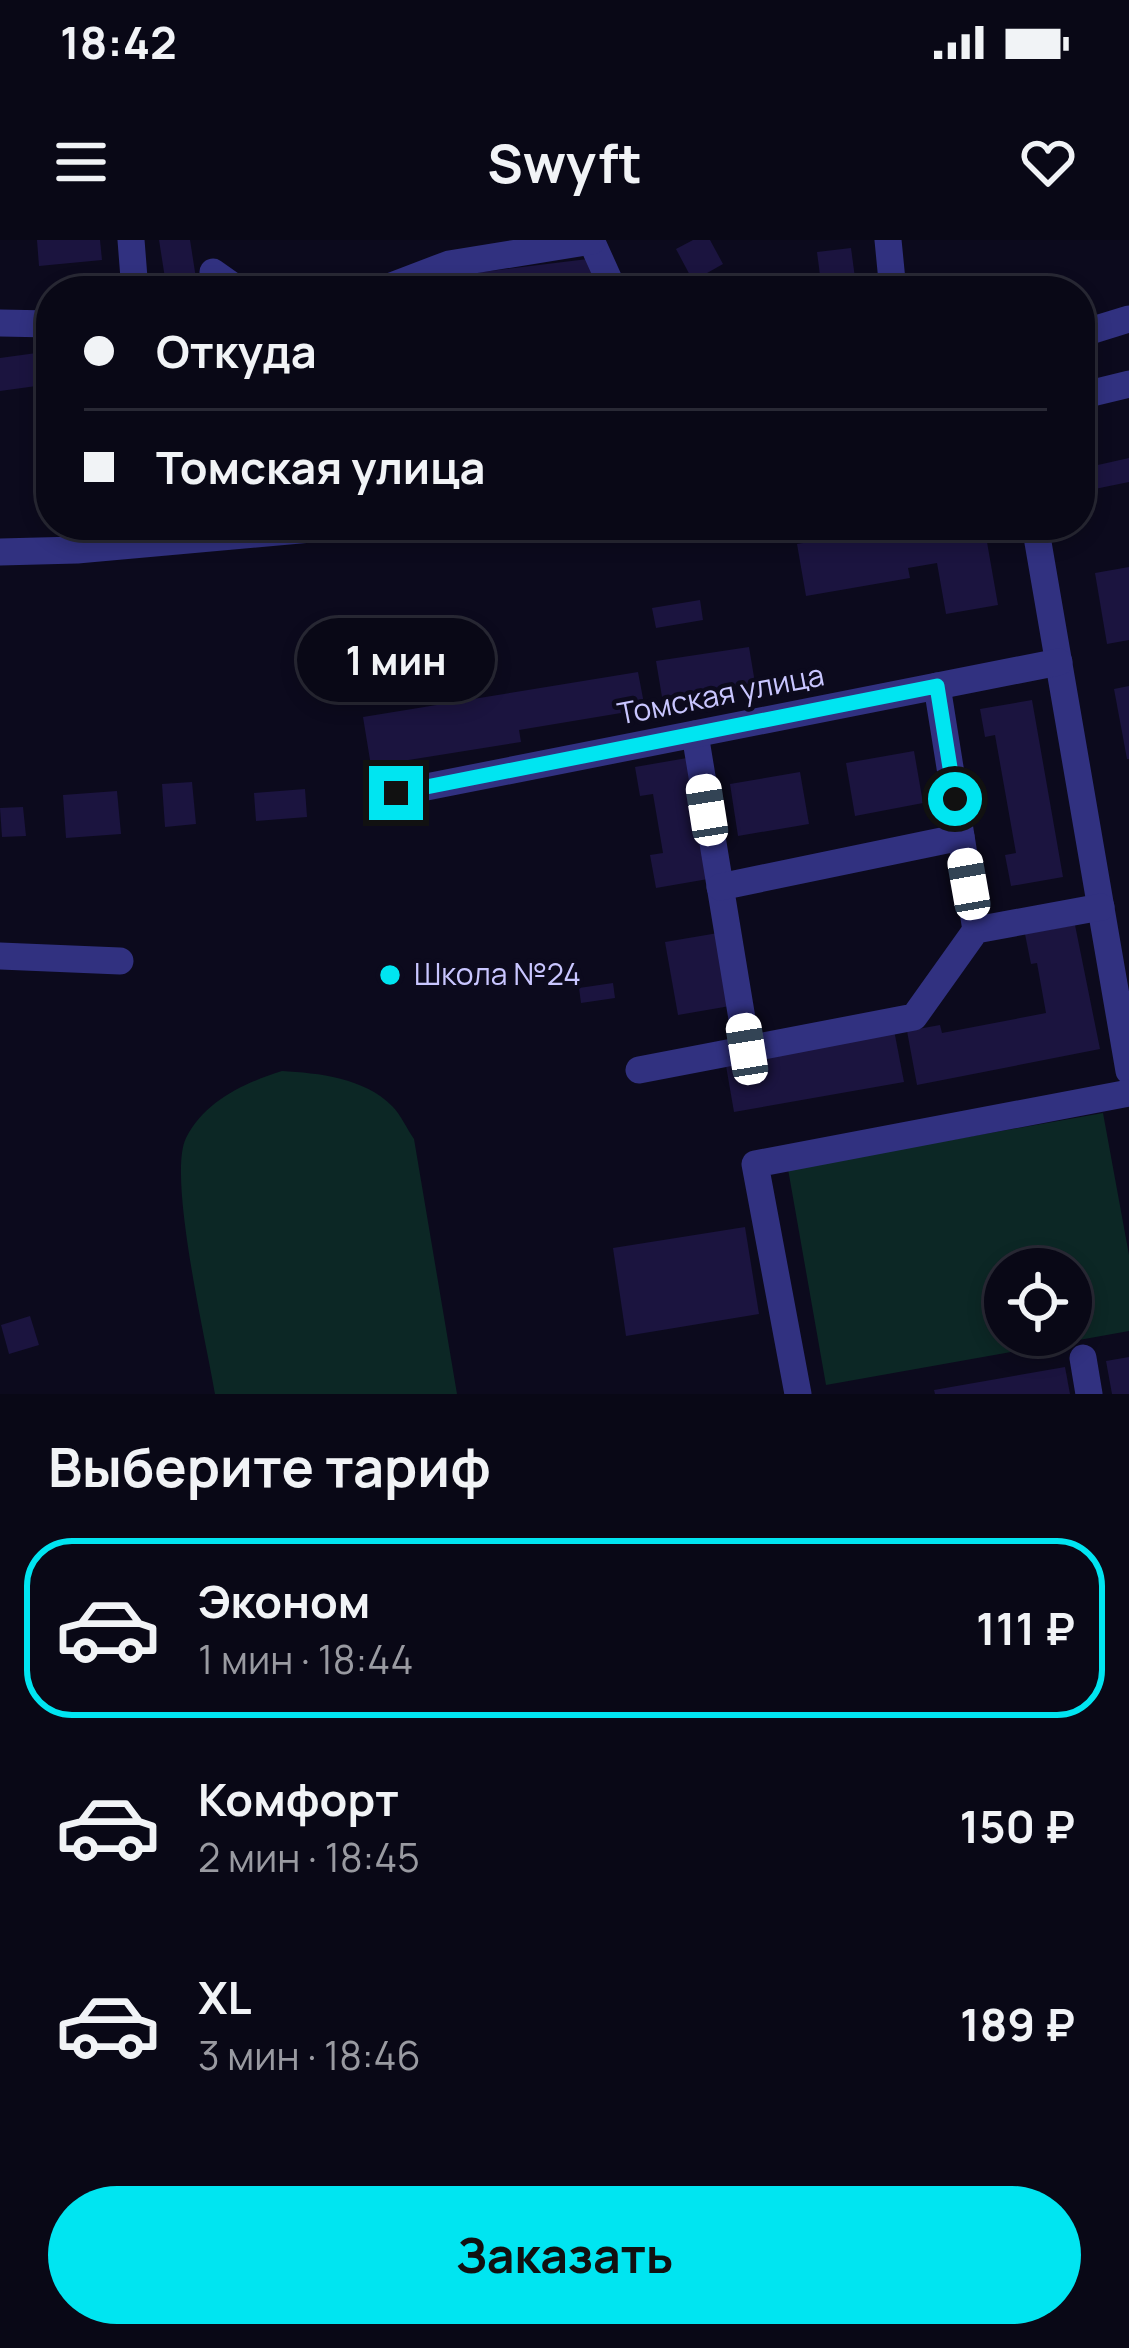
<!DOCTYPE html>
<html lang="ru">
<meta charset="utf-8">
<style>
body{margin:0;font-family:Manrope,sans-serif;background:#12111f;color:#f1f3f6;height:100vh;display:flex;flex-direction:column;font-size:45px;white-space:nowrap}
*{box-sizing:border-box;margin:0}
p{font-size:39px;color:#999aa1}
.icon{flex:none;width:66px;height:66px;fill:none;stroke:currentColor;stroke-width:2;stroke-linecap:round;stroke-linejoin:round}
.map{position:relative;height:1154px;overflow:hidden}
.drawer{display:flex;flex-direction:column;background:#090816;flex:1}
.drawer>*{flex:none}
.guide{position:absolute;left:36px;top:36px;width:1059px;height:264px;border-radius:48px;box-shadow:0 6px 18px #0003,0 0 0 3px #292935;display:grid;align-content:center;height:264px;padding:0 48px;background:#090816}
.fabs{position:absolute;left:984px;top:1008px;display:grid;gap:24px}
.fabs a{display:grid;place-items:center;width:108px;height:108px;border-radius:50%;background:#090816;box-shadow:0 6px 18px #0003,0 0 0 3px #292935;font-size:60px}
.end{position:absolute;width:54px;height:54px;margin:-27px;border:15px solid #00e5f1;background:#111;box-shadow:0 0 0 6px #111}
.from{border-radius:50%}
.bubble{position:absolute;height:84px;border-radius:42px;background:#090816;box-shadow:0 6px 18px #0003,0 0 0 3px #292935;font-size:39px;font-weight:700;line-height:84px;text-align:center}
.car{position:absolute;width:36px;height:72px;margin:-36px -18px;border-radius:15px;box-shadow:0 0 9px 3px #0007;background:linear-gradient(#fff 24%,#345 0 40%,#fff 0 76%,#345 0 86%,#fff 0)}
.guide b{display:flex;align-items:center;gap:42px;height:114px;font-size:45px}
.guide b+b{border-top:3px solid #292935}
.guide i{width:30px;height:30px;background:#f1f3f6}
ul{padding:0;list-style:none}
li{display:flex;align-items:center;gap:36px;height:180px;margin:0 24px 18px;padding:0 24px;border:6px solid transparent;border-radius:48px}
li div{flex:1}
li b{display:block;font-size:45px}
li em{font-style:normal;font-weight:700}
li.active{border-color:#00e5f1}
li>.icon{width:108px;height:108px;stroke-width:1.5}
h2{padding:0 48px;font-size:54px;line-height:144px}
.primary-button{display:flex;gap:24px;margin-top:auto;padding:24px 48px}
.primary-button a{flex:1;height:138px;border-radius:72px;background:#00e5f1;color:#111;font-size:48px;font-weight:700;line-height:138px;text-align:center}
.status{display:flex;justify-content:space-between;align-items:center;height:84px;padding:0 60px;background:#090816;direction:ltr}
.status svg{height:33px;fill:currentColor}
header{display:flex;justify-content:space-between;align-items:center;height:156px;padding:0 48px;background:#090816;font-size:54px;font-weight:700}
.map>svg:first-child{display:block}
.green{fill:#0c2725;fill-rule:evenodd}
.building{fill:#1b143f}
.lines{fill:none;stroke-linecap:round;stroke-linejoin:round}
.minor{stroke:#313180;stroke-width:27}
.route{stroke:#00e5f1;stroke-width:15}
.poi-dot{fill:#00e5f1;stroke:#0c0a1d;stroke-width:4.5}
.labels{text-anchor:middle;stroke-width:9;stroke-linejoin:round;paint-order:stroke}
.street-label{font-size:30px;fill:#c9c6ff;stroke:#0c0a1d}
.poi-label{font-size:30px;fill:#c9c6ff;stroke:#0c0a1d;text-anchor:start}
</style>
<div class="status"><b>18:42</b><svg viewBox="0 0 49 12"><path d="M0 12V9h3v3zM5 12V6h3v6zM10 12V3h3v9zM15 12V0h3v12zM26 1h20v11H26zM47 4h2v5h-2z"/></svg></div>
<header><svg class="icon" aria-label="menu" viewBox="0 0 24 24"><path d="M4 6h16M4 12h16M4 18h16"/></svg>Swyft<svg class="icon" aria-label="heart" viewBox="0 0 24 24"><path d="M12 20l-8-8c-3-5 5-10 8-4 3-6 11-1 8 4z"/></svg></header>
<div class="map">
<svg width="1129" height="1154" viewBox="0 0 1129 1154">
<rect width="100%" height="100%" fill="#0c0a1d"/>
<g class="green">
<path d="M 282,831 C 318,833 365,838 392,866 C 401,875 407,889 414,899 L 457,1154 L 215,1154 C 207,1105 167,936 186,898 C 205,861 244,843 282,831 Z"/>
<path d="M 1103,873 L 1129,1015 L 1129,1091 L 826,1145 L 788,929 ZM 1005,1029 L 1071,1029 L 1071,1095 L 1005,1095 Z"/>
</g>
<g class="building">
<path d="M 37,0 L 100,0 L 102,20 L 39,26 Z"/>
<path d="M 159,0 L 190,0 L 198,51 L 167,51 Z"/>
<path d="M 693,0 L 710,0 L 723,24 L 693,41 L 676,9 Z"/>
<path d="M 851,8 L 855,38 L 821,43 L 817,12 Z"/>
<path d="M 596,18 L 600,51 L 476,51 L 474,33 Z"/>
<path d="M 51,111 L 51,144 L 0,151 L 0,118 Z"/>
<path d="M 1129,218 L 1129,242 L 1080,252 L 1080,229 Z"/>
<path d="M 931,285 L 984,285 L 998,365 L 946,374 L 937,323 L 908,328 L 910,338 L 806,356 L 797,304 L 901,286 L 903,298 L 932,293 Z"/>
<path d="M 1129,327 L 1129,400 L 1107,404 L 1095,333 Z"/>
<path d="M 700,360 L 703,380 L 656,388 L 652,368 Z"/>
<path d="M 749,407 L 755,443 L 662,457 L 656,421 Z"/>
<path d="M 638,432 L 645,469 L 519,490 L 521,502 L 371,526 L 363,477 Z"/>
<path d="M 1129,446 L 1129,519 L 1127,519 L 1114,449 Z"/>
<path d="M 1032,460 L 1063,637 L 1011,646 L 1005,615 L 1016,613 L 995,495 L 985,497 L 980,469 Z"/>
<path d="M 914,511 L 923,563 L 855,576 L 846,523 Z"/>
<path d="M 687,518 L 708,639 L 656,648 L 650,615 L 663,613 L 653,554 L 640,556 L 635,527 Z"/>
<path d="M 800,532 L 809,584 L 738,596 L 730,544 Z"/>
<path d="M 192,542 L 196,584 L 165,587 L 162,544 Z"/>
<path d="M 305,549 L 307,577 L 256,581 L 254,553 Z"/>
<path d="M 117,551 L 121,594 L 66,598 L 63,555 Z"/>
<path d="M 23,567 L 26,596 L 2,597 L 0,568 Z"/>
<path d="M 1075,685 L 1100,809 L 917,845 L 907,791 L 940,785 L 942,793 L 1046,773 L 1037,723 L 1031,724 L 1025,694 Z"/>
<path d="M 718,693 L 730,766 L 678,775 L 665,702 Z"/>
<path d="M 613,743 L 615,758 L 581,763 L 579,748 Z"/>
<path d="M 894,790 L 904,842 L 734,872 L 725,820 Z"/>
<path d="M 745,987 L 759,1074 L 626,1096 L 613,1008 Z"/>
<path d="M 30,1076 L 39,1105 L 9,1114 L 1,1085 Z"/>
<path d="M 1129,1117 L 1129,1154 L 1112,1154 L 1106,1121 Z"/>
<path d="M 1065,1127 L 1070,1154 L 935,1154 L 934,1150 Z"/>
</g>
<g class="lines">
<g class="minor">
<path d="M 131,0 L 135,51"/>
<path d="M 591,0 L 614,51"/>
<path d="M 888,0 L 893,51"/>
<path d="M 213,32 L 240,51"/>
<path d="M 378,51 L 449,24 L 592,1"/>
<path d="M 0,83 L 51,84"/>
<path d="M 1080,94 L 1129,79"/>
<path d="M 1080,156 L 1129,144"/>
<path d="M 1035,285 L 1129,831"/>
<path d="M 0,312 L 77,310 L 355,285"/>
<path d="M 937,446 L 976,690"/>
<path d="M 695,494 L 747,809"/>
<path d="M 396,553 L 1059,422"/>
<path d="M 720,647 L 961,597"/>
<path d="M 0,716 L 120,721"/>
<path d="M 639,830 L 914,777 L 976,690 L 1101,667"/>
<path d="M 1083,1118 L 1089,1154"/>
<path d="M 798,1154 L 755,924 L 1129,853"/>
</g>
</g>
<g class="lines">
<path class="route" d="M 396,553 L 937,446 L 955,559"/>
</g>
<circle class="poi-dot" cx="390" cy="735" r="12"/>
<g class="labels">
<g class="street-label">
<text transform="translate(721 455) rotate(-11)" y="10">Томская улица</text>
</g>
<g class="poi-label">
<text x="414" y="745">Школа №24</text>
</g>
</g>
</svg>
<div class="fabs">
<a><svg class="icon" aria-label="locate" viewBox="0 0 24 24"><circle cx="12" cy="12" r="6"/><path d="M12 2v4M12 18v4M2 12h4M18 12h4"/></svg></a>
</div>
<i class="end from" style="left:955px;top:559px"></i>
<i class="end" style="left:396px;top:553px"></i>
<div class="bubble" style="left:297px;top:378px;width:198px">1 мин</div>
<i class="car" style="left:707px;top:570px;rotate:351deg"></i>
<i class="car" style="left:969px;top:644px;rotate:350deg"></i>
<i class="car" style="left:747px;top:809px;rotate:351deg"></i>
<div class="guide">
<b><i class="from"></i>Откуда</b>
<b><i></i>Томская улица</b>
</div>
</div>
<section class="drawer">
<h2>Выберите тариф</h2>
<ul>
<li class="active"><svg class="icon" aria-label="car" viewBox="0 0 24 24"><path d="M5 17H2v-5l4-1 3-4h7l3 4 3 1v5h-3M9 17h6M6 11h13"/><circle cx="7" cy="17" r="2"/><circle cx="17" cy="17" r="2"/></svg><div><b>Эконом</b><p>1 мин · 18:44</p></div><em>111 ₽</em></li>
<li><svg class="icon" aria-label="car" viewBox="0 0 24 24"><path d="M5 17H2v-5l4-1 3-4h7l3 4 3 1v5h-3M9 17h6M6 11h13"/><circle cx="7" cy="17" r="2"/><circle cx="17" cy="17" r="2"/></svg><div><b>Комфорт</b><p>2 мин · 18:45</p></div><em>150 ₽</em></li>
<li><svg class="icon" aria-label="car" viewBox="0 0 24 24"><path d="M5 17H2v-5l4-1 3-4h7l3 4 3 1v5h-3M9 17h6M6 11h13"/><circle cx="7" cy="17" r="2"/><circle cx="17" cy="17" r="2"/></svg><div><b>XL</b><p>3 мин · 18:46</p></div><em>189 ₽</em></li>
</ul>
<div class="primary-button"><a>Заказать</a></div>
</section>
